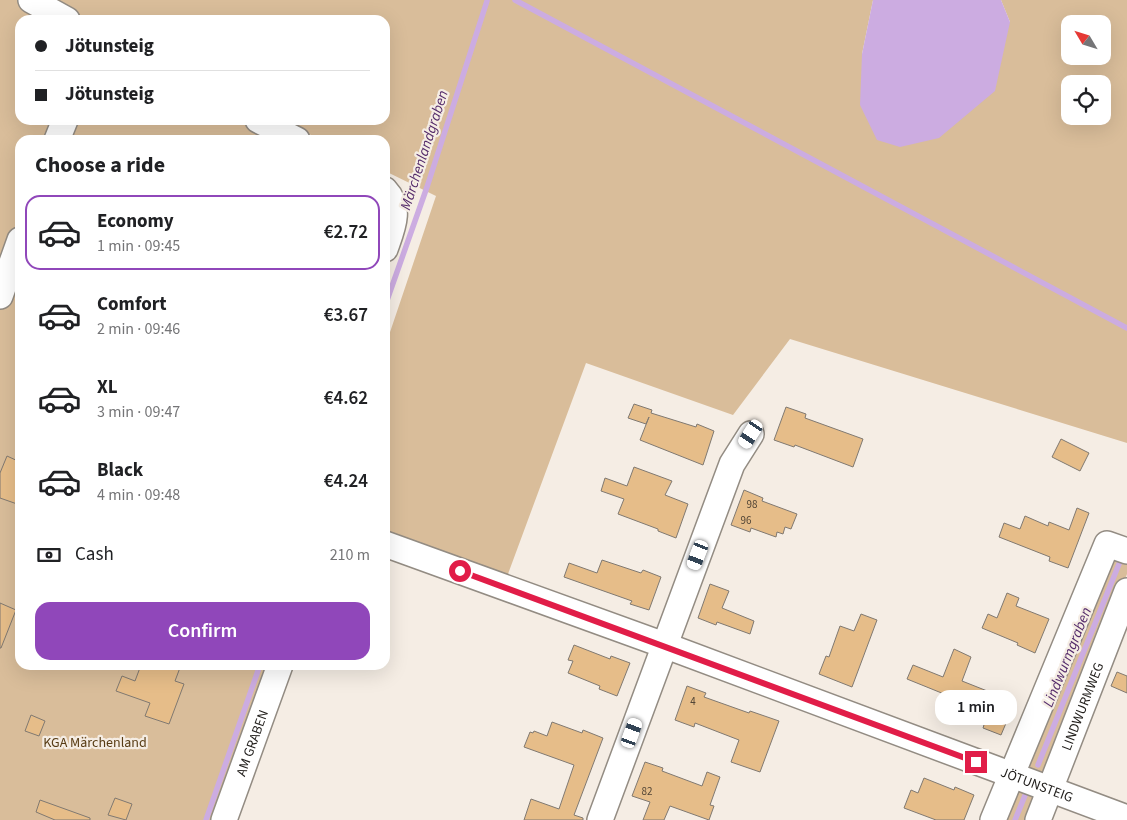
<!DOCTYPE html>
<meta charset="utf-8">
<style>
body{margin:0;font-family:"Source Sans 3",sans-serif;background:#f2f2f2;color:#202124;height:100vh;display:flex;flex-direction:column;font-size:19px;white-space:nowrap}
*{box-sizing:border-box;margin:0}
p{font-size:16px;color:#757577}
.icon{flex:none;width:28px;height:28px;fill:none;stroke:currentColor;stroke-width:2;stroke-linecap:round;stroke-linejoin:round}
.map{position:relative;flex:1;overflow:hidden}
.side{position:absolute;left:15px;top:135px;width:375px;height:535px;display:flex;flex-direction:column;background:#fff;border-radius:15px;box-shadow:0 5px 20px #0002}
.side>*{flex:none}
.guide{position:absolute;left:15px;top:15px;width:375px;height:110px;border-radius:15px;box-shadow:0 5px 20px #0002;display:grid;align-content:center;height:110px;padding:0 20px;background:#fff}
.needle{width:32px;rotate:308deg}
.fabs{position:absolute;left:1061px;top:15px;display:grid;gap:10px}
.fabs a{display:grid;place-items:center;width:50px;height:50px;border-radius:10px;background:#fff;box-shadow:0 5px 20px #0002;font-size:25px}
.end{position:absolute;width:22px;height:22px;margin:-11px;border:6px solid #e11d48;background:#fff;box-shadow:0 0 0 2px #fff}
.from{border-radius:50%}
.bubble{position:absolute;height:35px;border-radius:15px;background:#fff;box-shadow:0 5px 20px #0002;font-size:16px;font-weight:600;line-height:35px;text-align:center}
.car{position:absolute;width:15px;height:30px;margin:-15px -8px;border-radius:6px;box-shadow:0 0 4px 1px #0007;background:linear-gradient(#fff 24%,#345 0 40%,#fff 0 76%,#345 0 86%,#fff 0)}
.guide b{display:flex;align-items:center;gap:18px;height:48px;font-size:19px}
.guide b+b{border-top:1px solid #e0e0e0}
.guide i{width:12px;height:12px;background:#202124}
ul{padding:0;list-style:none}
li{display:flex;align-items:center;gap:15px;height:75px;margin:0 10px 8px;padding:0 10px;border:2px solid transparent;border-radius:15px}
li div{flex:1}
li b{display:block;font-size:19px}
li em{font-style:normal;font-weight:600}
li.current{border-color:#9047ba}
li>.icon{width:45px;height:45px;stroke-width:1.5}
h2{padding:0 20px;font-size:22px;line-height:60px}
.pay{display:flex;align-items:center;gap:12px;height:55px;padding:0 20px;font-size:19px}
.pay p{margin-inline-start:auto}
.button{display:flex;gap:10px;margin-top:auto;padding:10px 20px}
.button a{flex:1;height:58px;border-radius:15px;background:#9047ba;color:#fff;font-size:20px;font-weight:600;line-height:58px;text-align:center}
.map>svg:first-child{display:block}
.green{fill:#d9bd9a;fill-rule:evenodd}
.water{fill:#ccace1}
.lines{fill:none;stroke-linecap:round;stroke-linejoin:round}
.stream{stroke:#ccace1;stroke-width:5.5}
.building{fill:#e6bd89;stroke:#807971}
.minor-casing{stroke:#938c83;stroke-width:28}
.minor{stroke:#fff;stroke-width:25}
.route{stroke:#e11d48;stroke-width:6}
.labels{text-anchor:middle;stroke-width:4.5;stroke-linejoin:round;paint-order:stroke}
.number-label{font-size:11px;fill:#524536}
.street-label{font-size:14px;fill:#201d1a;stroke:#f5ede4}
.park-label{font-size:14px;fill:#573b13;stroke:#f5ede4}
.water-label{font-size:15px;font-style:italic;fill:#532a6a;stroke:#f5ede4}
</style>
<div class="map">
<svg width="1127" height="820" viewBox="0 0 1127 820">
<rect width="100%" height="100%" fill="#f5ede4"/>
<g class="green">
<path d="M 0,0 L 19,0 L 51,20 L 20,20 L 20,120 L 245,120 L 285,140 L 20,140 L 20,665 L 270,665 L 216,820 L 0,820 Z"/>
<path d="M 49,0 L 873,0 L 862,54 L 1010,22 L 1001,0 L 1127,0 L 1127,443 L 790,339 L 733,415 L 586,363 L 505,582 L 385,535 L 385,347 L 436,196 L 385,171 L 385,140 L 321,140 L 281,120 L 385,120 L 385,20 L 83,20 ZM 1070,24 L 1102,24 L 1102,56 L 1070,56 ZM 1070,84 L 1102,84 L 1102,116 L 1070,116 Z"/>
<path d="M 1127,555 L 1127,574 L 1052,773 L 1027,775 L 1026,759 L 1109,556 Z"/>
<path d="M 1015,790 L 1036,793 L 1032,820 L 1000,820 Z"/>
</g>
<path class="water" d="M 873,0 L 1001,0 L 1010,22 L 995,91 L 939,138 L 900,147 L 877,140 L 860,105 L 862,54 Z"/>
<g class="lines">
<g class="stream">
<path d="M 515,0 L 1127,328"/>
<path d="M 385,306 L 427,187 L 487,1"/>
<path d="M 1038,765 L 1121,559"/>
<path d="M 206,820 L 260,665"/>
<path d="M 1015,820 L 1026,793"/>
</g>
</g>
<g class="building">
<path d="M 634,404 L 652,410 L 651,413 L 696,427 L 697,424 L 714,431 L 703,465 L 640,440 L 649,417 L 646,424 L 628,418 Z"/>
<path d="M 786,407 L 806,414 L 805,418 L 863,439 L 853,467 L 795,445 L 794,447 L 774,440 Z"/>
<path d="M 1061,439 L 1089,453 L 1080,471 L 1052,457 Z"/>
<path d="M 7,456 L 20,462 L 20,505 L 0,498 L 0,473 Z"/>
<path d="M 634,467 L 672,481 L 665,495 L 688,504 L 676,538 L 658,531 L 658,529 L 618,514 L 624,499 L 601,491 L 605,478 L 627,486 Z"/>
<path d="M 744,490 L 763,498 L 762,501 L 797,514 L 791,529 L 785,527 L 783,534 L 777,532 L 776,537 L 751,528 L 750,532 L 731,525 Z"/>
<path d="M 1077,508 L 1089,513 L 1068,568 L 1049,561 L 1050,557 L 999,537 L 1004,523 L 1020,529 L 1025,516 L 1048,526 L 1049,522 L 1069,530 Z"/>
<path d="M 602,560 L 641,573 L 643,570 L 661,577 L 649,610 L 630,604 L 632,601 L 564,577 L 569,563 L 597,573 Z"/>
<path d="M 710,584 L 729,591 L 722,608 L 754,621 L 750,634 L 717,622 L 716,625 L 698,618 Z"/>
<path d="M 1007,593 L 1019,598 L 1016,606 L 1049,619 L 1035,653 L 1017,645 L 1018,643 L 982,628 L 988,614 L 997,618 Z"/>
<path d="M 0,603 L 16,610 L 1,648 L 0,648 Z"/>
<path d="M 861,614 L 877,620 L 852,687 L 819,674 L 826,656 L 829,657 L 840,626 L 854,631 Z"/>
<path d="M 574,645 L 610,659 L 611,656 L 630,663 L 617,696 L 599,689 L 600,686 L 568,673 L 573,661 L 568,660 Z"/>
<path d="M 954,649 L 971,657 L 962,681 L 1015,702 L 1001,735 L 983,728 L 984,725 L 960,716 L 960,714 L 945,707 L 949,696 L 907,679 L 913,665 L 943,677 Z"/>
<path d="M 141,665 L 181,665 L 175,681 L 184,684 L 169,724 L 145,716 L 150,703 L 116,691 L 122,676 L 135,681 Z"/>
<path d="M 1117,672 L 1127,676 L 1127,693 L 1111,686 Z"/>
<path d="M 687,686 L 706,693 L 704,697 L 749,713 L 750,711 L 779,721 L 760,772 L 731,762 L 739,740 L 695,723 L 694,727 L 675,720 Z"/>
<path d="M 31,715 L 45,721 L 39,736 L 25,731 Z"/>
<path d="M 552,722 L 582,733 L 583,730 L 603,738 L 574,815 L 583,818 L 583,820 L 524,820 L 531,799 L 559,809 L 574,765 L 524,747 L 530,732 L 533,733 L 534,731 L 547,736 Z"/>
<path d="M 645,762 L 663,768 L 662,771 L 702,786 L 707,772 L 720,777 L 710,805 L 714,806 L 709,820 L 670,806 L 664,820 L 643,820 L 650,802 L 632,796 Z"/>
<path d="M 924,778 L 954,790 L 955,787 L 974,795 L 964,820 L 936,820 L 904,808 L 911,790 L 918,793 Z"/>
<path d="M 115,798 L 132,804 L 126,820 L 108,815 Z"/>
<path d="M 40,800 L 90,818 L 90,820 L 55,820 L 36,812 Z"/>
</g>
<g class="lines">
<defs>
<g id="minor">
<path d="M 31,0 L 67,20"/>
<path d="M 258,120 L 297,140"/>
<path d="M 57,140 L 65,120"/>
<path d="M 385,190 C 402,208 392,229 385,249"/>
<path d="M 0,296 L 20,240"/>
<path id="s1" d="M 385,544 L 664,645 L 1127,818"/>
<path id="s2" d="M 224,820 L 280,665"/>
<path d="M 600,820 L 732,464 L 751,434"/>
<path d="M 993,820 L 1107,544 L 1127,551"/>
<path id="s3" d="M 1038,820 L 1127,591"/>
</g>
</defs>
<use href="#minor" class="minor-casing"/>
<use href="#minor" class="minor"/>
</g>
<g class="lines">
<path class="route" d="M 460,571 L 976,762"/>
</g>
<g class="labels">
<g class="number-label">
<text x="752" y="508">98</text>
<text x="746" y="524">96</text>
<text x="693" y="705">4</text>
<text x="647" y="795">82</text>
</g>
<g class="street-label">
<text dy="5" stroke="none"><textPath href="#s3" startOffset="122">LINDWURMWEG</textPath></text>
<text dy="5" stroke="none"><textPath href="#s2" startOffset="82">AM GRABEN</textPath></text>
<text dy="5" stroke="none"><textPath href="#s1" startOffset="695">JÖTUNSTEIG</textPath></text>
</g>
<g class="park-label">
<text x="95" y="747">KGA Märchenland</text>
</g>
<g class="water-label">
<text transform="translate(424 150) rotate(-72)" y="5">Märchenlandgraben</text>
<text transform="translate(1067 657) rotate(-68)" y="5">Lindwurmgraben</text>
</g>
</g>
</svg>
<div class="fabs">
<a><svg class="needle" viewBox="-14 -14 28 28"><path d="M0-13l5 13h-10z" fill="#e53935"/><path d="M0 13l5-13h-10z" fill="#757577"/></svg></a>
<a><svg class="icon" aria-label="locate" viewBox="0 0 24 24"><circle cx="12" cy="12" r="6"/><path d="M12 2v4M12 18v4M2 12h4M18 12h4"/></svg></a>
</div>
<i class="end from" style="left:460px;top:571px"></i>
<i class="end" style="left:976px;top:762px"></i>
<div class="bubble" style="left:935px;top:690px;width:82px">1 min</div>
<i class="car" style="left:751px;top:434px;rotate:213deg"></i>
<i class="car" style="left:698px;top:555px;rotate:201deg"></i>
<i class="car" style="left:632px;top:733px;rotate:20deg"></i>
<div class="guide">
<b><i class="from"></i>Jötunsteig</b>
<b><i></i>Jötunsteig</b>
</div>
<section class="side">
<h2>Choose a ride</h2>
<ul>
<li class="current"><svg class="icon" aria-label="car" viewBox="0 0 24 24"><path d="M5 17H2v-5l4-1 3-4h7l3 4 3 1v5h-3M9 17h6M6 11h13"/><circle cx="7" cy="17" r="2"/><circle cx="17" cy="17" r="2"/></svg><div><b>Economy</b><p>1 min · 09:45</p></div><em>€2.72</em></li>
<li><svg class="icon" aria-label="car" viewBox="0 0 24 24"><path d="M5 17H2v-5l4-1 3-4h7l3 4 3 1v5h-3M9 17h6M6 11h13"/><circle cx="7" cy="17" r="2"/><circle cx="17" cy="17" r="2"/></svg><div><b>Comfort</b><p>2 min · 09:46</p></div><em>€3.67</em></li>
<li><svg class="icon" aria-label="car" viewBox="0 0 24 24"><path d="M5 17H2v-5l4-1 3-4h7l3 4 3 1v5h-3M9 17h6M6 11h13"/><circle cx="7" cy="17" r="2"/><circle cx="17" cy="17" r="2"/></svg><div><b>XL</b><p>3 min · 09:47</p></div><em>€4.62</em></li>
<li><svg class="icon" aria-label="car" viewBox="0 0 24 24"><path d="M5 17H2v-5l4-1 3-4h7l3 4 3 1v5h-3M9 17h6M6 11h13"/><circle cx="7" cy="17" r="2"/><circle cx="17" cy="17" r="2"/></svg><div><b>Black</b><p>4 min · 09:48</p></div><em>€4.24</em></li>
</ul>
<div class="pay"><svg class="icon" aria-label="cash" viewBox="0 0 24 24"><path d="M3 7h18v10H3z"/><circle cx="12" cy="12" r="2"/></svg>Cash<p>210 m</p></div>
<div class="button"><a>Confirm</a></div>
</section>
</div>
